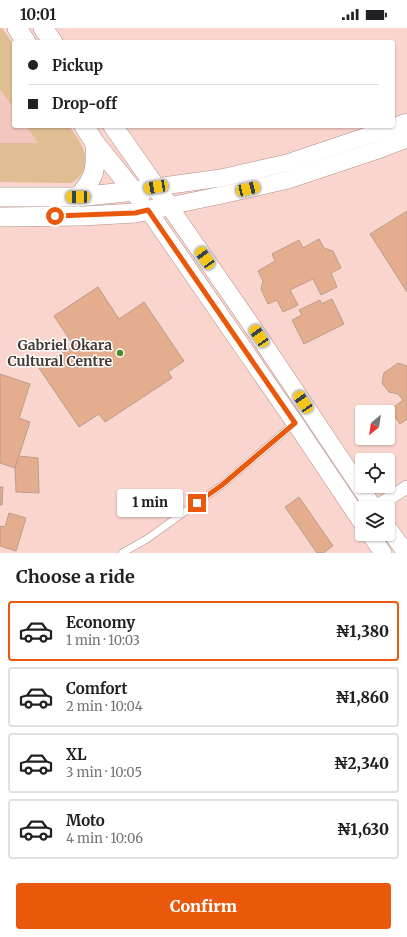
<!DOCTYPE html>
<meta charset="utf-8">
<style>
body{margin:0;font-family:Merriweather,serif;background:#f6f6f6;color:#202124;height:100vh;display:flex;flex-direction:column;font-size:15px;white-space:nowrap}
*{box-sizing:border-box;margin:0}
p{font-size:13px;color:#757577}
.icon{flex:none;width:22px;height:22px;fill:none;stroke:currentColor;stroke-width:2;stroke-linecap:round;stroke-linejoin:round}
.map{position:relative;height:525px;overflow:hidden}
.side{display:flex;flex-direction:column;background:#fff;flex:1}
.side>*{flex:none}
.hud{position:absolute;left:12px;top:12px;width:383px;height:88px;border-radius:4px;box-shadow:0 1px 3px #0004;display:grid;align-content:center;height:88px;padding:0 16px;background:#fff}
.needle{width:26px;rotate:210deg}
.controls{position:absolute;left:355px;top:377px;display:grid;gap:8px}
.controls a{display:grid;place-items:center;width:40px;height:40px;border-radius:4px;background:#fff;box-shadow:0 1px 3px #0004;font-size:20px}
.end{position:absolute;width:18px;height:18px;margin:-9px;border:5px solid #ea580c;background:#fff;box-shadow:0 0 0 2px #fff}
.from{border-radius:50%}
.bubble{position:absolute;height:28px;border-radius:4px;background:#fff;box-shadow:0 1px 3px #0004;font-size:13px;font-weight:800;line-height:28px;text-align:center}
.car{position:absolute;width:12px;height:24px;margin:-12px -6px;border-radius:5px;box-shadow:0 0 3px 1px #0007;background:linear-gradient(#f5c518 24%,#345 0 40%,#f5c518 0 76%,#345 0 86%,#f5c518 0)}
.hud b{display:flex;align-items:center;gap:14px;height:38px;font-size:15px}
.hud b+b{border-top:1px solid #e0e0e0}
.hud i{width:10px;height:10px;background:#202124}
ul{padding:0;list-style:none}
li{display:flex;align-items:center;gap:12px;height:60px;margin:0 8px 6px;padding:0 8px;border:2px solid #e0e0e0;border-radius:4px}
li div{flex:1}
li b{display:block;font-size:15px}
li em{font-style:normal;font-weight:800}
li.active{border-color:#ea580c}
li>.icon{width:36px;height:36px;stroke-width:1.5}
h2{padding:0 16px;font-size:18px;line-height:48px}
.cta{display:flex;gap:8px;margin-top:auto;padding:8px 16px}
.cta a{flex:1;height:46px;border-radius:4px;background:#ea580c;color:#fff;font-size:16px;font-weight:800;line-height:46px;text-align:center}
.status{display:flex;justify-content:space-between;align-items:center;height:28px;padding:0 20px;background:#fff;direction:ltr}
.status svg{height:11px;fill:currentColor}
.map>svg:first-child{display:block}
.built{fill:#f3c7be}
.green{fill:#dfbe93}
.building{fill:#e4ae8e;stroke:#ba9d8c}
.lines{fill:none;stroke-linecap:round;stroke-linejoin:round}
.service-casing{stroke:#b08e87;stroke-width:8}
.minor-casing{stroke:#b08e87;stroke-width:14}
.tertiary-casing{stroke:#b08e87;stroke-width:18}
.secondary-casing{stroke:#b08e87;stroke-width:20}
.service{stroke:#fff;stroke-width:7}
.minor{stroke:#fff;stroke-width:13}
.tertiary{stroke:#fff;stroke-width:17}
.secondary{stroke:#fff;stroke-width:19}
.route{stroke:#ea580c;stroke-width:5}
.poi-dot{fill:#4e8927;stroke:#fff;stroke-width:1.5}
.labels{text-anchor:middle;stroke-width:3;stroke-linejoin:round;paint-order:stroke}
.poi-label{font-size:14px;font-weight:bold;fill:#453734;stroke:#fff;text-anchor:end}
</style>
<div class="status"><b>10:01</b><svg viewBox="0 0 49 12"><path d="M0 12V9h3v3zM5 12V6h3v6zM10 12V3h3v9zM15 12V0h3v12zM26 1h20v11H26zM47 4h2v5h-2z"/></svg></div>
<div class="map">
<svg width="407" height="525" viewBox="0 0 407 525">
<rect width="100%" height="100%" fill="#fad5ce"/>
<path class="built" d="M 0,61 L 14,81 L 14,98 L 26,98 L 38,115 L 0,115 Z"/>
<g class="green">
<path d="M 0,0 L 2,0 L 14,17 L 14,81 L 0,61 Z"/>
<path d="M 26,98 L 69,98 C 79,112 95,132 79,149 C 77,151 74,153 72,155 L 0,154 L 0,115 L 38,115 Z"/>
</g>
<g class="building">
<path d="M 407,183 L 407,264 L 370,206 Z"/>
<path d="M 319,211 L 324,220 L 333,223 L 341,240 L 331,245 L 337,259 L 321,267 L 313,251 L 290,262 L 298,277 L 283,284 L 277,272 L 268,276 L 261,261 L 263,253 L 258,243 L 275,233 L 272,226 L 299,212 L 303,220 Z"/>
<path d="M 98,259 L 119,291 L 144,274 L 184,333 L 168,344 L 172,350 L 105,394 L 99,386 L 79,399 L 39,340 L 74,318 L 54,288 Z"/>
<path d="M 332,271 L 344,296 L 304,316 L 292,292 L 302,287 L 299,282 L 320,272 L 321,276 Z"/>
<path d="M 398,335 L 407,338 L 407,391 L 400,396 L 390,382 L 403,372 L 398,366 L 389,364 L 382,355 L 384,345 Z"/>
<path d="M 0,346 L 30,356 L 19,390 L 30,394 L 15,440 L 0,435 Z"/>
<path d="M 19,428 L 38,430 L 39,465 L 16,464 L 15,440 Z"/>
<path d="M 0,459 L 3,459 L 2,477 L 0,477 Z"/>
<path d="M 299,469 L 333,518 L 323,525 L 317,525 L 285,479 Z"/>
<path d="M 9,485 L 26,490 L 16,523 L 0,518 L 0,498 L 5,499 Z"/>
</g>
<g class="lines">
<defs>
<path id="service" d="M 122,525 L 147,511 L 222,457 L 295,395"/>
<path id="minor" d="M 374,480 L 407,459"/>
<g id="tertiary">
<path d="M 156,159 L 221,150 L 287,135 L 373,106 L 407,94"/>
<path d="M 148,182 L 295,395 L 362,495"/>
<path d="M 374,480 L 250,295 L 169,178 L 222,167 L 288,152 L 375,123 L 407,111"/>
<path d="M 388,500 L 406,525"/>
<path d="M 370,506 L 383,525"/>
</g>
<g id="secondary">
<path d="M 17,0 L 26,14"/>
<path d="M 43,0 L 53,14"/>
<path d="M 84,98 L 95,115 L 140,171"/>
<path d="M 0,169 L 78,169 L 134,163 L 156,159"/>
<path d="M 78,169 C 96,149 96,141 95,115"/>
<path d="M 0,189 L 83,188 L 135,185 L 169,178 L 113,98"/>
</g>
</defs>
<use href="#service" class="service-casing"/>
<use href="#minor" class="minor-casing"/>
<use href="#tertiary" class="tertiary-casing"/>
<use href="#secondary" class="secondary-casing"/>
<use href="#service" class="service"/>
<use href="#minor" class="minor"/>
<use href="#tertiary" class="tertiary"/>
<use href="#secondary" class="secondary"/>
</g>
<g class="lines">
<path class="route" d="M 55,188 L 135,185 L 148,182 L 295,395 L 222,457 L 197,475"/>
</g>
<circle class="poi-dot" cx="120" cy="325" r="4"/>
<g class="labels">
<g class="poi-label">
<text x="112" y="322">Gabriel Okara<tspan x="112" dy="16">Cultural Centre</tspan></text>
</g>
</g>
</svg>
<div class="controls">
<a><svg class="needle" viewBox="-14 -14 28 28"><path d="M0-13l5 13h-10z" fill="#e53935"/><path d="M0 13l5-13h-10z" fill="#757577"/></svg></a>
<a><svg class="icon" aria-label="locate" viewBox="0 0 24 24"><circle cx="12" cy="12" r="6"/><path d="M12 2v4M12 18v4M2 12h4M18 12h4"/></svg></a>
<a><svg class="icon" aria-label="layers" viewBox="0 0 24 24"><path d="M12 4l9 5-9 5-9-5zM3 14l9 5 9-5"/></svg></a>
</div>
<i class="end from" style="left:55px;top:188px"></i>
<i class="end" style="left:197px;top:475px"></i>
<div class="bubble" style="left:117px;top:461px;width:66px">1 min</div>
<i class="car" style="left:156px;top:159px;rotate:260deg"></i>
<i class="car" style="left:248px;top:161px;rotate:77deg"></i>
<i class="car" style="left:78px;top:169px;rotate:270deg"></i>
<i class="car" style="left:205px;top:230px;rotate:325deg"></i>
<i class="car" style="left:259px;top:308px;rotate:326deg"></i>
<i class="car" style="left:303px;top:374px;rotate:326deg"></i>
<div class="hud">
<b><i class="from"></i>Pickup</b>
<b><i></i>Drop-off</b>
</div>
</div>
<section class="side">
<h2>Choose a ride</h2>
<ul>
<li class="active"><svg class="icon" aria-label="car" viewBox="0 0 24 24"><path d="M5 17H2v-5l4-1 3-4h7l3 4 3 1v5h-3M9 17h6M6 11h13"/><circle cx="7" cy="17" r="2"/><circle cx="17" cy="17" r="2"/></svg><div><b>Economy</b><p>1 min · 10:03</p></div><em>₦1,380</em></li>
<li><svg class="icon" aria-label="car" viewBox="0 0 24 24"><path d="M5 17H2v-5l4-1 3-4h7l3 4 3 1v5h-3M9 17h6M6 11h13"/><circle cx="7" cy="17" r="2"/><circle cx="17" cy="17" r="2"/></svg><div><b>Comfort</b><p>2 min · 10:04</p></div><em>₦1,860</em></li>
<li><svg class="icon" aria-label="car" viewBox="0 0 24 24"><path d="M5 17H2v-5l4-1 3-4h7l3 4 3 1v5h-3M9 17h6M6 11h13"/><circle cx="7" cy="17" r="2"/><circle cx="17" cy="17" r="2"/></svg><div><b>XL</b><p>3 min · 10:05</p></div><em>₦2,340</em></li>
<li><svg class="icon" aria-label="car" viewBox="0 0 24 24"><path d="M5 17H2v-5l4-1 3-4h7l3 4 3 1v5h-3M9 17h6M6 11h13"/><circle cx="7" cy="17" r="2"/><circle cx="17" cy="17" r="2"/></svg><div><b>Moto</b><p>4 min · 10:06</p></div><em>₦1,630</em></li>
</ul>
<div class="cta"><a>Confirm</a></div>
</section>
